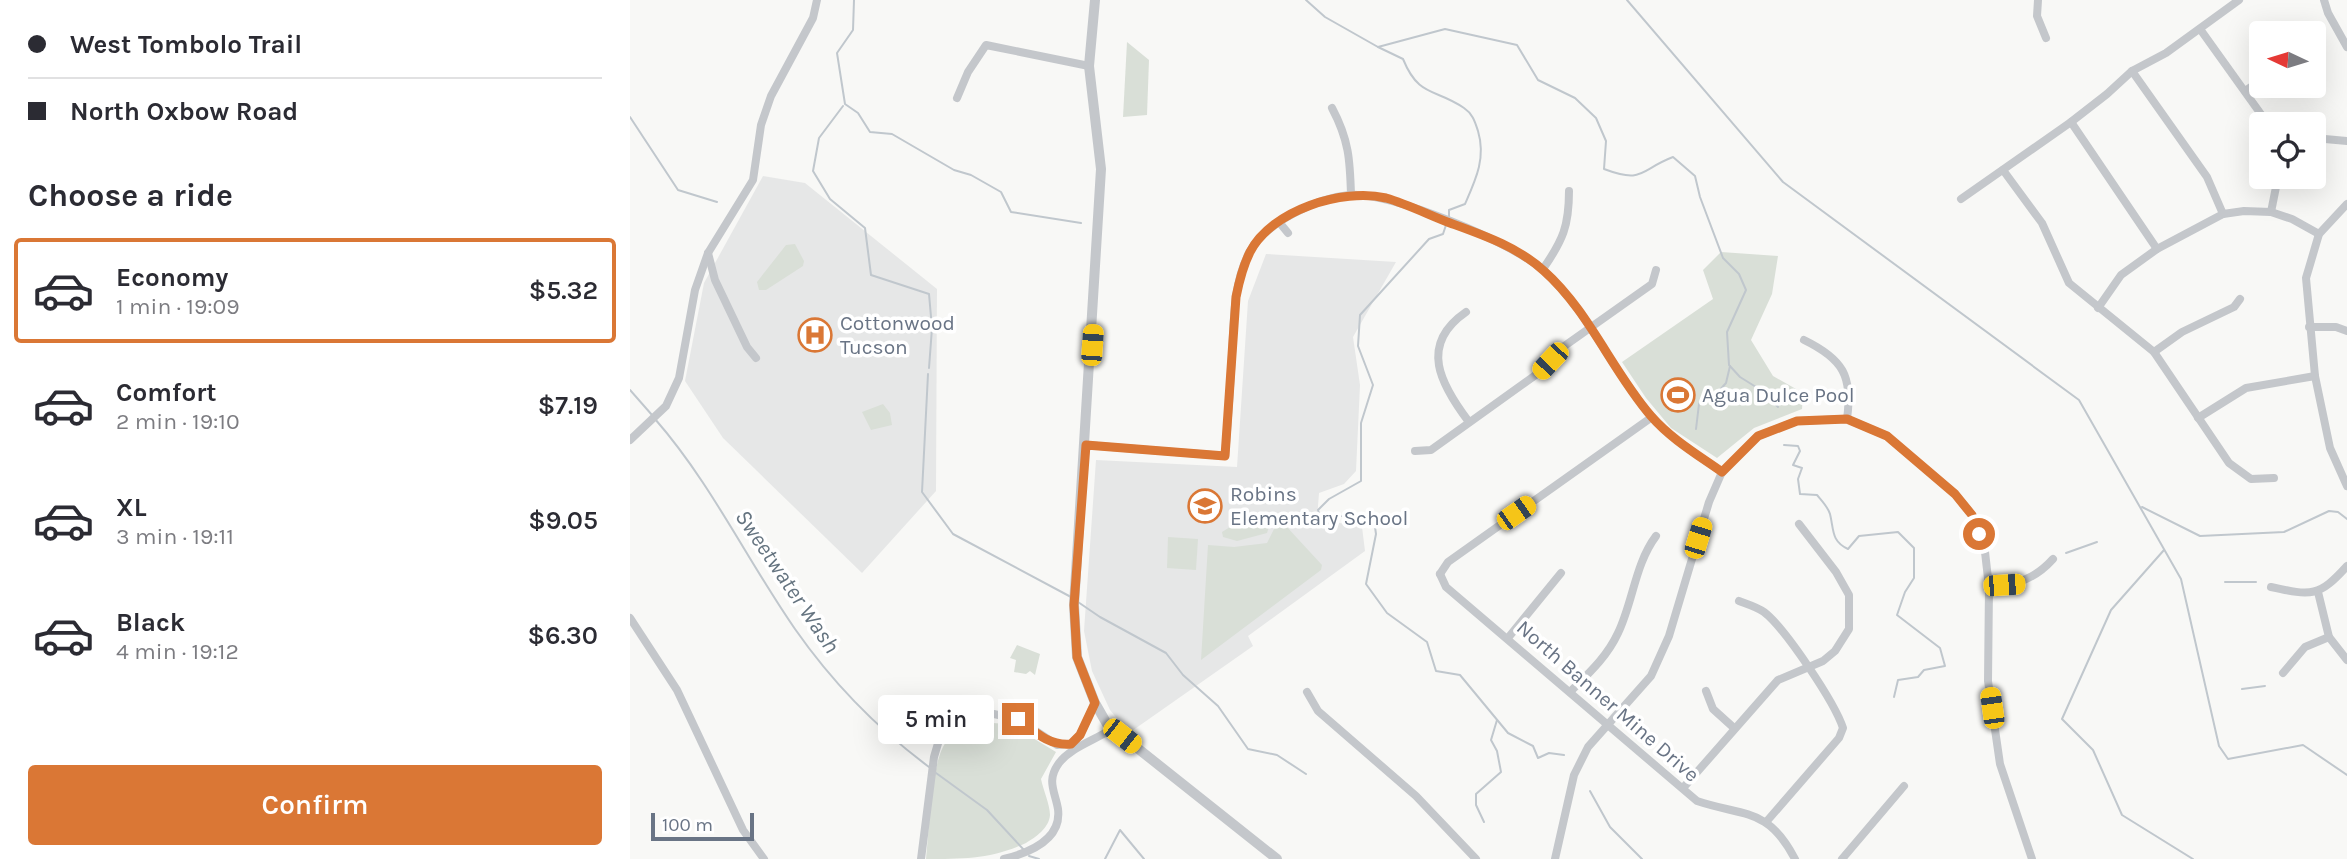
<!DOCTYPE html>
<meta charset="utf-8">
<style>
body{margin:0;font-family:Karla,sans-serif;background:#f7f7f7;color:#2b2b33;height:100vh;display:flex;flex-direction:column;font-size:26px;white-space:nowrap}
*{box-sizing:border-box;margin:0}
p{font-size:23px;color:#7c7c81}
.icon{flex:none;width:38px;height:38px;fill:none;stroke:currentColor;stroke-width:2;stroke-linecap:round;stroke-linejoin:round}
.map{position:relative;flex:1;overflow:hidden}
.side{display:flex;flex-direction:column;background:#fff;width:630px}
.side>*{flex:none}
.guide{display:grid;align-content:center;height:154px;padding:0 28px;background:#fff}
.needle{width:46px;rotate:274deg}
.fabs{position:absolute;left:1619px;top:21px;display:grid;gap:14px}
.fabs a{display:grid;place-items:center;width:77px;height:77px;border-radius:7px;background:#fff;box-shadow:0 7px 28px #0002;font-size:35px}
.scale{position:absolute;left:21px;bottom:18px;width:103px;box-sizing:border-box;padding-left:7px;border:4px solid #697485;border-top:0;font-size:19px;line-height:24px;white-space:nowrap;color:#697485;-webkit-text-stroke:5px #fff;paint-order:stroke}
.end{position:absolute;width:32px;height:32px;margin:-16px;border:9px solid #da7735;background:#fff;box-shadow:0 0 0 4px #fff}
.from{border-radius:50%}
.bubble{position:absolute;height:49px;border-radius:7px;background:#fff;box-shadow:0 7px 28px #0002;font-size:23px;font-weight:600;line-height:49px;text-align:center}
.car{position:absolute;width:21px;height:42px;margin:-21px -10px;border-radius:9px;box-shadow:0 0 5px 2px #0007;background:linear-gradient(#f5c518 24%,#345 0 40%,#f5c518 0 76%,#345 0 86%,#f5c518 0)}
.guide b{display:flex;align-items:center;gap:24px;height:66px;font-size:26px}
.guide b+b{border-top:2px solid #e1e1e2}
.guide i{width:18px;height:18px;background:#2b2b33}
ul{padding:0;list-style:none}
li{display:flex;align-items:center;gap:21px;height:105px;margin:0 14px 10px;padding:0 14px;border:4px solid transparent;border-radius:7px}
li div{flex:1}
li b{display:block;font-size:26px}
li em{font-style:normal;font-weight:600}
li.current{border-color:#da7735}
li>.icon{width:63px;height:63px;stroke-width:1.5}
h2{padding:0 28px;font-size:32px;line-height:84px}
.primary-button{display:flex;gap:14px;margin-top:auto;padding:14px 28px}
.primary-button a{flex:1;height:80px;border-radius:7px;background:#da7735;color:#fff;font-size:28px;font-weight:600;line-height:80px;text-align:center}
main{display:flex;flex:1;min-height:0}
.map>svg:first-child{display:block}
.built{fill:#e6e7e7}
.green{fill:#d9dfd7}
.lines{fill:none;stroke-linecap:round;stroke-linejoin:round}
.stream{stroke:#c0c7cd;stroke-width:2}
.minor{stroke:#c4c7cb;stroke-width:8}
.tertiary{stroke:#c4c7cb;stroke-width:10}
.route{stroke:#da7735;stroke-width:9}
.labels{text-anchor:middle;stroke-width:7;stroke-linejoin:round;paint-order:stroke}
.poi-label{font-size:21px;fill:#697485;stroke:#fff;text-anchor:start}
.street-label{font-size:21px;fill:#697485;stroke:#fff}
.water-label{font-size:23px;font-style:italic;fill:#657480;stroke:#fff}
</style>
<main>
<section class="side">
<div class="guide">
<b><i class="from"></i>West Tombolo Trail</b>
<b><i></i>North Oxbow Road</b>
</div>
<h2>Choose a ride</h2>
<ul>
<li class="current"><svg class="icon" aria-label="car" viewBox="0 0 24 24"><path d="M5 17H2v-5l4-1 3-4h7l3 4 3 1v5h-3M9 17h6M6 11h13"/><circle cx="7" cy="17" r="2"/><circle cx="17" cy="17" r="2"/></svg><div><b>Economy</b><p>1 min · 19:09</p></div><em>$5.32</em></li>
<li><svg class="icon" aria-label="car" viewBox="0 0 24 24"><path d="M5 17H2v-5l4-1 3-4h7l3 4 3 1v5h-3M9 17h6M6 11h13"/><circle cx="7" cy="17" r="2"/><circle cx="17" cy="17" r="2"/></svg><div><b>Comfort</b><p>2 min · 19:10</p></div><em>$7.19</em></li>
<li><svg class="icon" aria-label="car" viewBox="0 0 24 24"><path d="M5 17H2v-5l4-1 3-4h7l3 4 3 1v5h-3M9 17h6M6 11h13"/><circle cx="7" cy="17" r="2"/><circle cx="17" cy="17" r="2"/></svg><div><b>XL</b><p>3 min · 19:11</p></div><em>$9.05</em></li>
<li><svg class="icon" aria-label="car" viewBox="0 0 24 24"><path d="M5 17H2v-5l4-1 3-4h7l3 4 3 1v5h-3M9 17h6M6 11h13"/><circle cx="7" cy="17" r="2"/><circle cx="17" cy="17" r="2"/></svg><div><b>Black</b><p>4 min · 19:12</p></div><em>$6.30</em></li>
</ul>
<div class="primary-button"><a>Confirm</a></div>
</section>
<div class="map">
<svg width="1717" height="859" viewBox="0 0 1717 859">
<rect width="100%" height="100%" fill="#f8f8f6"/>
<g class="built">
<path d="M 133,176 L 175,183 L 307,289 L 306,491 L 232,573 L 93,438 L 55,381 L 74,283 Z"/>
<path d="M 636,254 L 766,262 L 723,337 L 730,385 L 726,471 L 714,484 L 689,493 L 687,519 L 732,527 L 735,551 L 618,636 L 623,646 L 499,733 L 480,710 L 462,671 L 454,631 L 466,460 L 607,467 L 618,301 Z"/>
</g>
<g class="green">
<path d="M 497,42 L 519,60 L 517,115 L 493,117 Z"/>
<path d="M 165,244 L 174,261 L 173,266 L 136,290 L 129,290 L 127,282 L 156,245 Z"/>
<path d="M 1091,252 L 1148,256 L 1142,294 L 1121,340 L 1143,376 L 1173,393 L 1172,409 L 1124,428 L 1087,458 L 1041,428 L 1016,398 L 992,362 L 1083,299 L 1073,270 Z"/>
<path d="M 253,404 L 260,413 L 262,425 L 241,430 L 232,412 Z"/>
<path d="M 639,516 L 641,520 L 637,533 L 607,541 L 593,537 L 592,532 L 605,524 Z"/>
<path d="M 656,526 L 692,565 L 691,570 L 571,660 L 578,545 L 604,547 L 637,543 L 645,527 Z"/>
<path d="M 538,537 L 568,539 L 566,570 L 537,568 Z"/>
<path d="M 387,645 L 410,654 L 405,675 L 400,671 L 396,674 L 384,672 L 386,660 L 380,658 Z"/>
<path d="M 362,723 L 380,724 L 426,752 L 411,779 C 413,789 420,805 420,815 C 419,828 406,837 396,843 C 362,859 334,859 296,859 C 299,834 301,758 317,741 C 327,730 348,728 362,723 Z"/>
</g>
<g class="lines">
<g class="stream">
<path d="M 224,0 L 223,30 L 207,53 L 215,104 L 228,113 L 240,132 L 262,134 L 324,170 L 341,175 L 371,192 L 381,212 L 451,223"/>
<path d="M 676,0 L 695,17 L 748,47 L 815,29 L 887,45 L 908,80 L 945,98 L 966,118 L 976,141 L 974,169 C 1014,184 1009,170 1043,157 L 1065,176 L 1070,197 L 1093,258 L 1109,274 L 1116,290 L 1097,332 L 1099,365 L 1110,377 L 1134,392 L 1148,407"/>
<path d="M 997,0 L 1153,182 L 1449,400 L 1551,579 L 1589,746 L 1598,759 L 1673,745 L 1717,775"/>
<path d="M 748,47 L 773,59 C 789,98 805,88 834,108 C 843,114 845,122 848,131 C 856,158 846,179 835,204 L 819,210 L 819,217"/>
<path d="M 213,106 L 189,138 L 183,171 L 200,199 L 235,228 L 241,275 L 299,294 L 302,328 L 299,368"/>
<path d="M 0,117 L 48,190 L 87,202"/>
<path d="M 817,222 L 813,234 L 799,239 L 730,315 L 728,346 L 743,385 L 731,423 L 731,481 L 699,499 L 688,510 L 690,517 L 728,515 L 744,520 L 746,534 L 736,584 L 757,613 L 797,642 L 806,671 L 830,675 L 878,733 L 903,746 L 908,758 L 919,753 L 934,755"/>
<path d="M 298,374 L 292,492 L 323,534 L 441,597"/>
<path d="M 0,390 L 22,415"/>
<path d="M 25,419 C 81,483 117,560 165,629 C 202,682 248,729 299,767"/>
<path d="M 1066,429 L 1069,404 L 1073,398 L 1082,399 L 1096,383 L 1100,366"/>
<path d="M 1154,445 L 1168,446 L 1170,451 L 1163,465 L 1172,468 L 1168,479 L 1170,494 L 1187,495 C 1192,501 1198,507 1200,514 C 1204,530 1201,541 1218,549 L 1229,536 L 1268,532 L 1284,548 L 1284,578 L 1275,592 L 1267,615 L 1310,648 L 1315,666 L 1294,670 L 1288,677 L 1268,680 L 1264,697"/>
<path d="M 1512,507 L 1570,536 L 1654,532 L 1699,511 L 1708,512 L 1717,519"/>
<path d="M 1534,550 L 1481,610 L 1432,719 L 1463,750 L 1492,815 L 1563,859"/>
<path d="M 1436,553 L 1467,542"/>
<path d="M 1595,582 L 1626,582"/>
<path d="M 448,602 L 470,617 L 536,653 L 553,675 L 588,706 L 618,749 L 647,755 L 676,774"/>
<path d="M 1612,689 L 1635,686"/>
<path d="M 306,773 L 357,810 L 394,850"/>
<path d="M 960,791 L 980,827 L 1012,859"/>
<path d="M 854,822 L 846,805 L 846,794 L 871,772 L 867,751 L 861,740 L 867,720"/>
<path d="M 399,856 L 409,859"/>
<path d="M 475,859 L 490,830 L 514,859"/>
</g>
<g class="minor">
<path d="M 1408,0 L 1407,16 L 1416,38"/>
<path d="M 1694,0 L 1698,13 L 1717,47"/>
<path d="M 1570,29 L 1638,124"/>
<path d="M 1502,71 L 1577,177 L 1593,214"/>
<path d="M 1615,91 L 1631,80"/>
<path d="M 327,98 L 338,72 L 356,45 L 459,66"/>
<path d="M 702,108 C 719,140 720,160 721,195"/>
<path d="M 1441,122 L 1527,249"/>
<path d="M 1684,138 L 1717,141"/>
<path d="M 1373,170 L 1412,223 L 1439,283 L 1524,352 L 1599,463 L 1621,479 L 1644,478"/>
<path d="M 1331,199 L 1441,122 L 1477,94 L 1502,71 L 1536,53 L 1609,0"/>
<path d="M 1717,204 L 1689,234 L 1676,278 L 1685,376 L 1700,448 L 1717,486"/>
<path d="M 1641,212 L 1648,177"/>
<path d="M 649,222 L 658,233"/>
<path d="M 78,253 L 85,280 L 117,347 L 126,358"/>
<path d="M 913,269 C 933,240 939,226 939,191"/>
<path d="M 1468,308 L 1491,275 L 1527,249 L 1593,214 L 1614,211 L 1641,212 L 1662,219 L 1689,234"/>
<path d="M 836,312 C 788,345 811,385 839,422"/>
<path d="M 1679,327 L 1706,327 L 1717,331"/>
<path d="M 1174,340 C 1213,359 1223,376 1217,419"/>
<path d="M 1524,352 L 1552,332 L 1604,307 L 1610,299"/>
<path d="M 1568,418 L 1616,388 L 1685,376"/>
<path d="M 0,440 L 36,406 L 49,378 L 65,290 L 78,253 L 123,180 L 131,125 L 141,96 L 183,18 L 187,0"/>
<path d="M 456,445 L 595,456 C 598,422 600,389 602,355 C 604,320 603,283 620,251 C 637,222 687,198 719,195 C 760,191 884,243 914,271 C 959,312 982,371 1021,416 C 1041,439 1068,455 1092,472"/>
<path d="M 785,451 L 801,450 L 907,374 L 933,347 L 1022,284 L 1026,270"/>
<path d="M 810,574 L 816,587 L 1067,801 C 1115,817 1138,807 1165,859"/>
<path d="M 810,574 L 818,562 L 1022,417"/>
<path d="M 1359,587 C 1387,584 1404,580 1423,559"/>
<path d="M 1641,587 C 1682,596 1689,597 1717,566"/>
<path d="M 1688,592 L 1699,637 L 1717,660"/>
<path d="M 1109,601 C 1117,604 1127,607 1134,612 C 1155,628 1205,703 1213,728 L 1209,738 L 1137,821"/>
<path d="M 0,618 L 47,690 L 113,830 L 134,859"/>
<path d="M 878,638 L 931,573"/>
<path d="M 1653,673 L 1675,647 L 1699,637"/>
<path d="M 1076,691 L 1083,709 L 1104,728"/>
<path d="M 677,692 L 688,711 L 786,796 L 846,859"/>
<path d="M 940,692 C 958,674 977,657 988,633 C 1003,602 1005,564 1026,536"/>
<path d="M 1053,788 L 1148,680 L 1193,661 L 1205,651 L 1219,629 L 1219,595 L 1206,572 L 1169,524"/>
<path d="M 291,859 L 304,757 L 309,740 L 322,728 L 359,713 L 388,719 L 427,745 L 441,744 L 450,735 L 465,703"/>
<path d="M 374,859 C 398,853 432,840 428,809 C 425,791 416,781 429,763 C 441,747 466,740 483,728"/>
<path d="M 925,859 L 944,775 L 958,747 L 1021,676 L 1039,636 L 1079,502 L 1092,472 L 1128,436 L 1167,421 L 1217,419 L 1257,436 L 1325,494 L 1342,515 L 1355,552 L 1359,587 L 1358,681 L 1370,764 L 1402,859"/>
<path d="M 1212,859 L 1274,786"/>
</g>
<path class="tertiary" d="M 465,0 L 459,66 L 471,169 L 444,605 L 447,657 L 465,703 L 477,724 L 647,859"/>
</g>
<g class="lines">
<path class="route" d="M 388,719 C 405,732 419,746 441,744 L 450,735 L 465,703 L 447,657 L 444,605 L 456,445 L 595,456 L 606,297 C 609,282 613,266 620,252 C 642,210 712,188 756,198 C 777,204 799,215 820,223 C 853,235 888,247 914,271 C 959,311 982,371 1021,416 C 1041,439 1068,455 1092,472 L 1128,436 L 1167,421 L 1217,419 L 1257,436 L 1325,494 L 1342,515 L 1349,534"/>
</g>
<defs>
<symbol id="hospital-ring" viewBox="-11 -11 22 22"><circle r="9.5" fill="#fff" stroke="#da7735" stroke-width="1.5"/><path d="M-5-5h3v3.5h4V-5h3V5h-3V1.5h-4V5h-3Z" fill="#da7735"/></symbol>
<symbol id="stadium-ring" viewBox="-11 -11 22 22"><circle r="9.5" fill="#fff" stroke="#da7735" stroke-width="1.5"/><path d="M0-5a6.5 5 0 1 0 0 10a6.5 5 0 1 0 0-10ZM-3.5-1.8h7v3.6h-7Z" fill="#da7735"/></symbol>
<symbol id="school-ring" viewBox="-11 -11 22 22"><circle r="9.5" fill="#fff" stroke="#da7735" stroke-width="1.5"/><path d="M0-5L7-2L0 1L-7-2ZM-4 1L0 2.5L4 1V4Q0 6-4 4Z" fill="#da7735"/></symbol>
</defs>
<g fill-rule="evenodd">
<use href="#hospital-ring" x="166" y="316" width="38" height="38"/>
<use href="#stadium-ring" x="1029" y="376" width="38" height="38"/>
<use href="#school-ring" x="556" y="487" width="38" height="38"/>
</g>
<g class="labels">
<g class="poi-label">
<text x="210" y="330">Cottonwood<tspan x="210" dy="24">Tucson</tspan></text>
<text x="1072" y="402">Agua Dulce Pool</text>
<text x="600" y="501">Robins<tspan x="600" dy="24">Elementary School</tspan></text>
</g>
<g class="street-label">
<text transform="translate(978 701) rotate(41)" y="7">North Banner Mine Drive</text>
</g>
<g class="water-label">
<text transform="translate(158 581) rotate(56)" y="8">Sweetwater Wash</text>
</g>
</g>
</svg>
<div class="fabs">
<a><svg class="needle" viewBox="-14 -14 28 28"><path d="M0-13l5 13h-10z" fill="#e53935"/><path d="M0 13l5-13h-10z" fill="#7c7c81"/></svg></a>
<a><svg class="icon" aria-label="locate" viewBox="0 0 24 24"><circle cx="12" cy="12" r="6"/><path d="M12 2v4M12 18v4M2 12h4M18 12h4"/></svg></a>
</div>
<div class="scale">100 m</div>
<i class="end from" style="left:1349px;top:534px"></i>
<i class="end" style="left:388px;top:719px"></i>
<div class="bubble" style="left:248px;top:695px;width:116px">5 min</div>
<i class="car" style="left:462px;top:345px;rotate:4deg"></i>
<i class="car" style="left:920px;top:361px;rotate:223deg"></i>
<i class="car" style="left:886px;top:513px;rotate:55deg"></i>
<i class="car" style="left:1068px;top:538px;rotate:17deg"></i>
<i class="car" style="left:1374px;top:585px;rotate:86deg"></i>
<i class="car" style="left:1362px;top:708px;rotate:352deg"></i>
<i class="car" style="left:492px;top:736px;rotate:128deg"></i>
</div>
</main>
